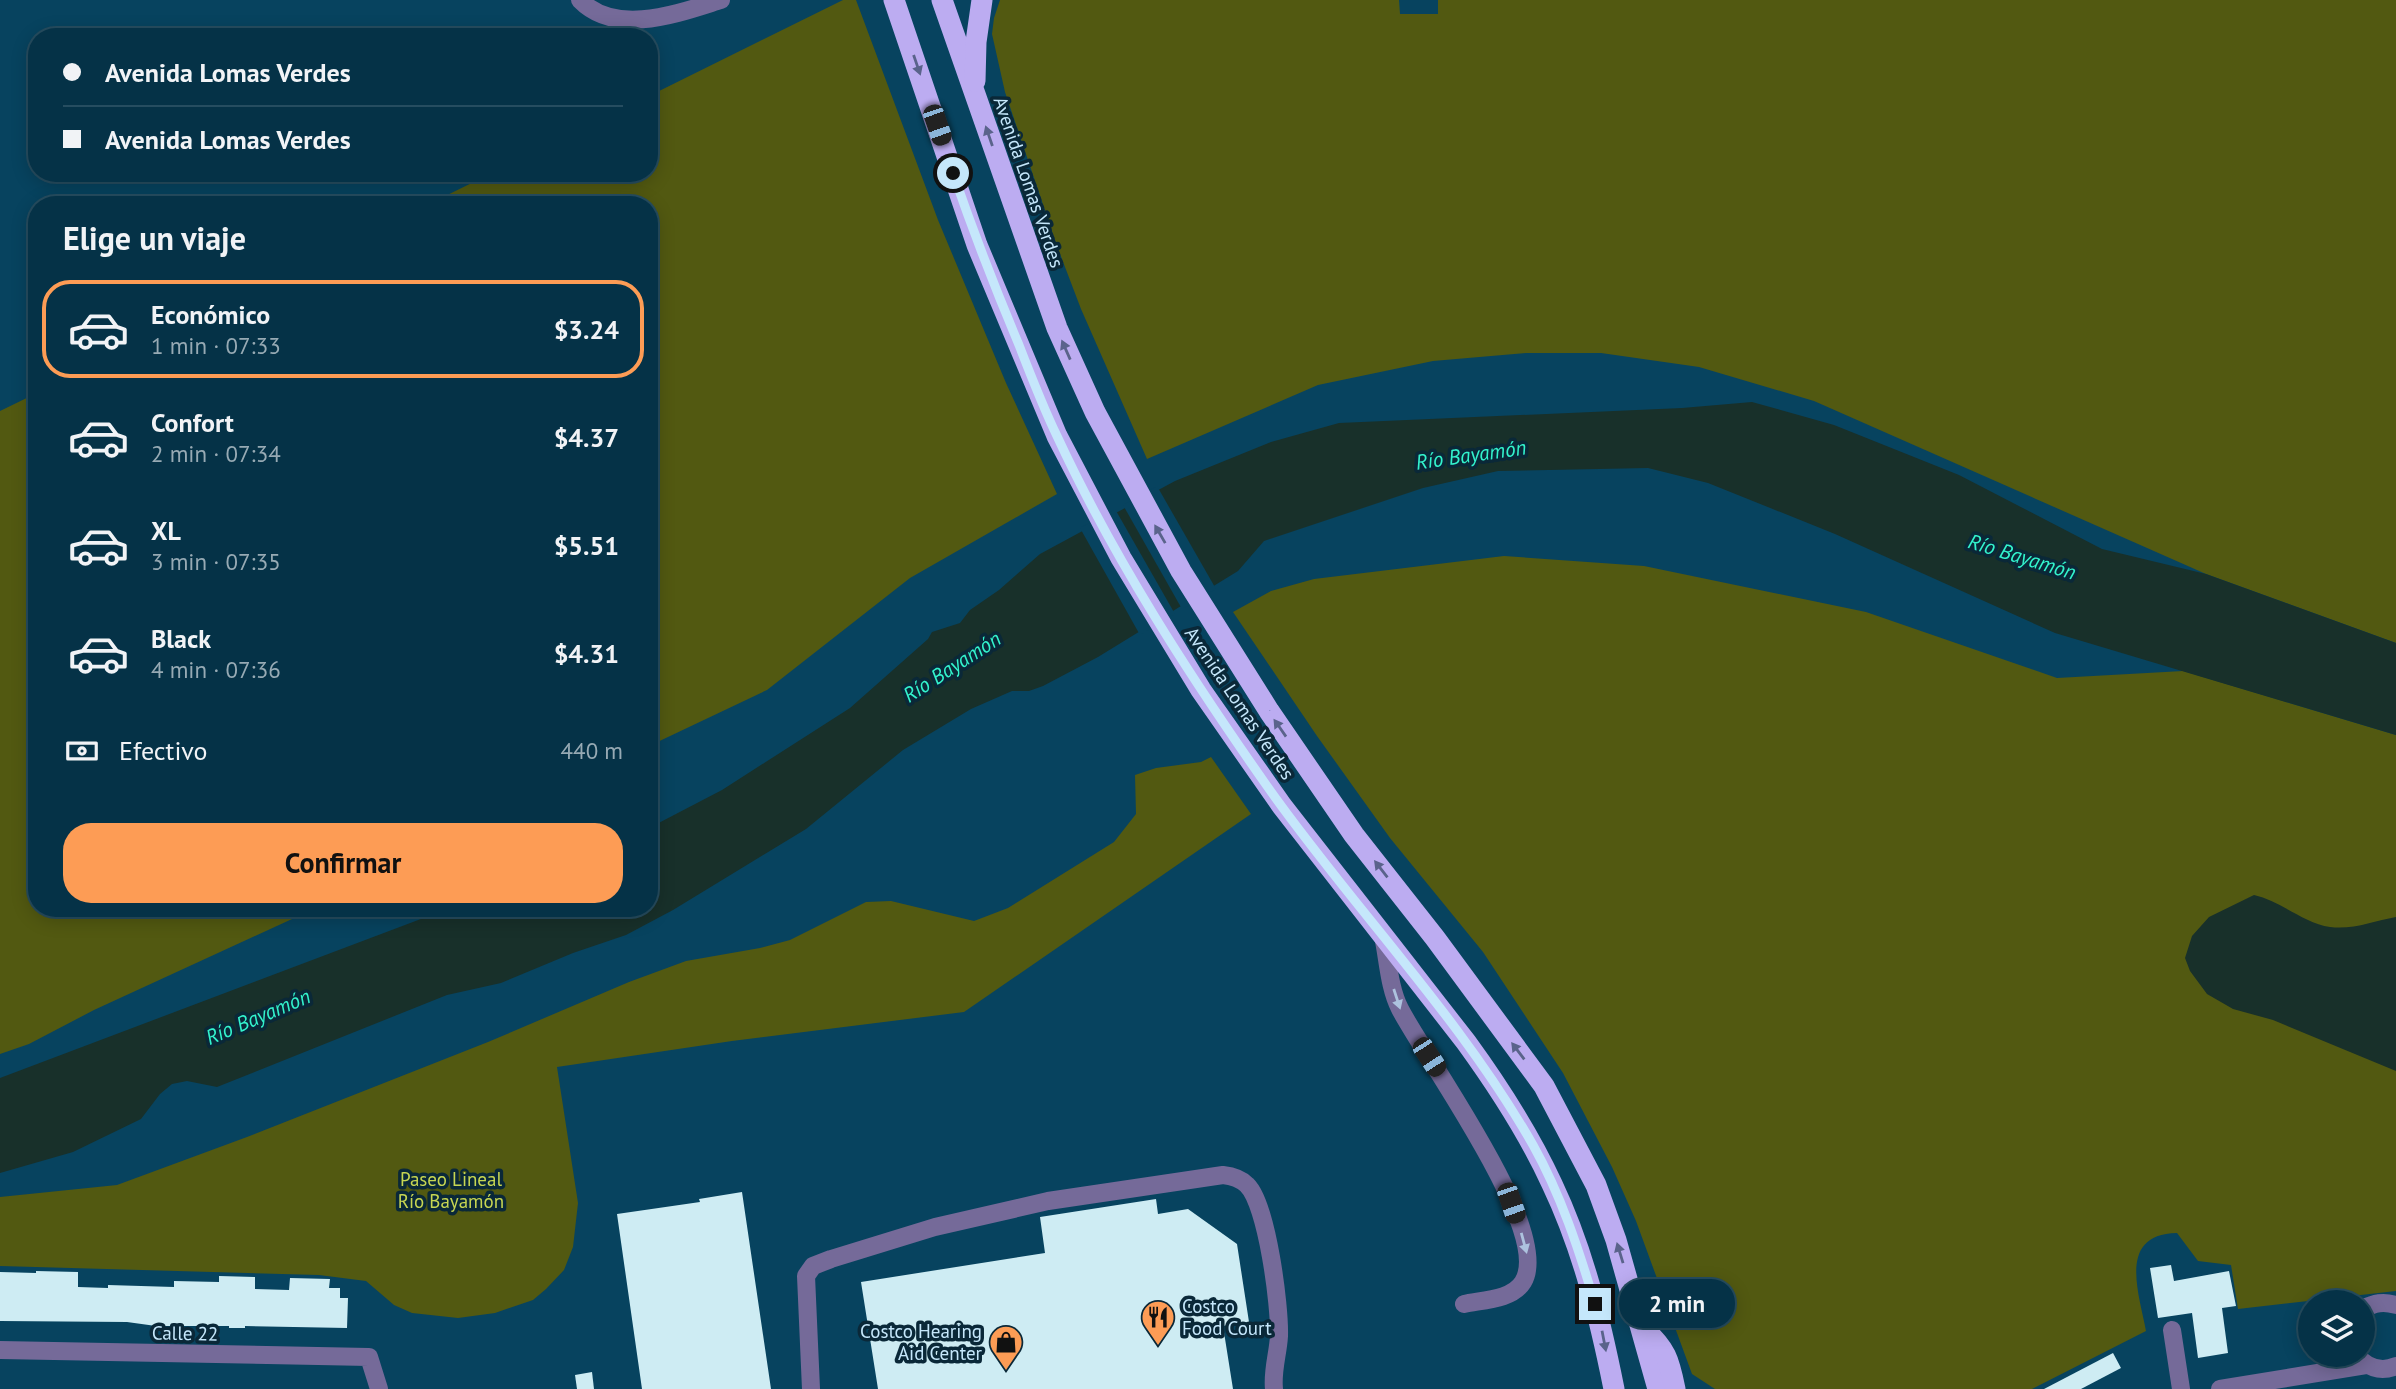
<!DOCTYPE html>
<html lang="es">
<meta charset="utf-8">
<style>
body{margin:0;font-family:"PT Sans",sans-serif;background:#0e3a4e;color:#f1f3f6;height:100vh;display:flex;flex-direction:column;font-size:26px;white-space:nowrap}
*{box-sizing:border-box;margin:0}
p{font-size:23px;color:#97aab4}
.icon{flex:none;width:38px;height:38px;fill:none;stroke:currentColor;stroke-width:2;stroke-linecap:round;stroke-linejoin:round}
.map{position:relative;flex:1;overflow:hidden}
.sheet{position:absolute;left:28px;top:196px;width:630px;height:721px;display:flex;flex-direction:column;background:#053247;border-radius:28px;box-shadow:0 4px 18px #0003,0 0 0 2px #264d60}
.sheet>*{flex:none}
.guide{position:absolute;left:28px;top:28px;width:630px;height:154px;border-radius:28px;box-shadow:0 4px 18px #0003,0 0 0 2px #264d60;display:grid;align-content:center;height:154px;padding:0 35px;background:#053247}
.fabs{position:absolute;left:2298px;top:1290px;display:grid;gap:14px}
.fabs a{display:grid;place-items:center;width:77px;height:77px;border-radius:50%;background:#053247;box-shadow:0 4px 18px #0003,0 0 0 2px #264d60;font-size:35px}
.end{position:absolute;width:32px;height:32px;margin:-16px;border:9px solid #c5e7fb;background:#111;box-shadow:0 0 0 4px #111}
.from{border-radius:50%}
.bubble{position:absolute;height:49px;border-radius:24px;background:#053247;box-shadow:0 4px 18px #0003,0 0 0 2px #264d60;font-size:23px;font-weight:700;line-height:49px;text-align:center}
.car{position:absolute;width:21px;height:42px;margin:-21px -10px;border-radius:9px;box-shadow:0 0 5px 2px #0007;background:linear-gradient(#222 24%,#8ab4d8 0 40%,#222 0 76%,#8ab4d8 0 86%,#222 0)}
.guide b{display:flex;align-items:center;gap:24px;height:66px;font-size:26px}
.guide b+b{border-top:2px solid #264d60}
.guide i{width:18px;height:18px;background:#f1f3f6}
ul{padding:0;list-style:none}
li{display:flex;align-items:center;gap:21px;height:98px;margin:0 14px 10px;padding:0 21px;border:4px solid transparent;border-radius:28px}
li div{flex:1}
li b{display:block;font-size:26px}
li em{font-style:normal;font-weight:700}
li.selected{border-color:#fd9c55}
li>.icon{width:63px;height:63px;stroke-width:1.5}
h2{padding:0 35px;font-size:32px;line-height:84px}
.pay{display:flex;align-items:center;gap:18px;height:77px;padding:0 35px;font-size:26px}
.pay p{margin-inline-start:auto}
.action{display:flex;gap:14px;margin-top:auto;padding:14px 35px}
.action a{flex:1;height:80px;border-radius:28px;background:#fd9c55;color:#111;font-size:28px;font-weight:700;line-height:80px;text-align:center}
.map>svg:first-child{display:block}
.green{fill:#525911}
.water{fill:#18302a}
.pier{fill:#07435f}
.building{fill:#ceecf3}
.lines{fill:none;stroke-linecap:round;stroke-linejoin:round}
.minor{stroke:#756a99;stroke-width:18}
.highway{stroke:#bcacf1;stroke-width:21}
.oneway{fill:#5a638b}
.oneway2{fill:#adc2de}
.route{stroke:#c5e7fb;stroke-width:9}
.labels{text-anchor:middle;stroke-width:7;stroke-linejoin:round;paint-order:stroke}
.street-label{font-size:19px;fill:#c5e7fb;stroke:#0a2838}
.park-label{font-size:19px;fill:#c7d652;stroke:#0a2838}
.poi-label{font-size:19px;fill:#c5e7fb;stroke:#0a2838;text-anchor:start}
.water-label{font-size:21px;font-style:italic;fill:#33f3cd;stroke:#0a2838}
</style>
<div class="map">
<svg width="2396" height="1389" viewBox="0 0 2396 1389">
<rect width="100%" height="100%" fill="#07435f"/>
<g class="green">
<path d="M 843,0 L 856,0 L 938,220 L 1006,383 L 1057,494 L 910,578 L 767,690 L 649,746 L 649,205 L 427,205 L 492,173 L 649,173 L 649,96 Z"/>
<path d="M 1000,0 L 1399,0 L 1400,14 L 1438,14 L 1438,0 L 2396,0 L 2396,643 L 2206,574 L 1814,401 L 1699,367 L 1601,353 L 1526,353 L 1433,361 L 1318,385 L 1147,459 L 1081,309 L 1057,246 L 1005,92 L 992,34 L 994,18 Z"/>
<path d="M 37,393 L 37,908 L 316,908 L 94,1010 L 29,1044 L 0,1054 L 0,411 Z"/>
<path d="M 1504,556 L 1644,566 L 1866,612 L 2057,678 L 2183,671 L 2396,735 L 2396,1291 L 2238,1309 L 2231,1265 L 2198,1261 L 2177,1233 C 2117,1234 2139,1293 2146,1331 L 2032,1389 L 1715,1389 L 1692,1374 L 1636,1221 L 1612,1167 L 1563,1073 L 1483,952 L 1390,838 L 1317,736 L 1233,612 L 1271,591 L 1314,579 Z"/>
<path d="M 1211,757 L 1251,814 L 964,1012 L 732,1041 L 557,1067 L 578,1203 L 573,1247 L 564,1270 L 546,1289 L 533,1300 L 495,1313 L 458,1318 L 412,1313 L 394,1305 L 366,1281 L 319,1275 L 0,1266 L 0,1197 L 117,1185 L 247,1137 L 488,1042 L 629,982 L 686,961 L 760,948 L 790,940 L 866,902 L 891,901 L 974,921 L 1008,908 L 1114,842 L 1136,814 L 1135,775 L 1156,768 L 1201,762 Z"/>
</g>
<g class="water">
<path d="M 1752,402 L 1834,425 L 1959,475 L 2102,549 L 2206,574 L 2396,643 L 2396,735 L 2055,633 L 1835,534 L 1708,483 L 1648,468 L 1498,471 L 1423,488 L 1264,541 L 1238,571 L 1098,657 L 1043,686 L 1029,691 L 1012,691 L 971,709 L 903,750 L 806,829 L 673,910 L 626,935 L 573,953 L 501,983 L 447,995 L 217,1087 L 187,1081 L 172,1084 L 160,1094 L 141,1119 L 73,1152 L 0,1173 L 0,1078 L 450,908 L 649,908 L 649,828 L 722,790 L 850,708 L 928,639 L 932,632 L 960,623 L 970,610 L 999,590 L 1040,554 L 1175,481 L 1271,442 L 1339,423 L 1682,408 Z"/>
<path d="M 2254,895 C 2281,901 2303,923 2330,927 C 2353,930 2374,921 2396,917 L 2396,1071 L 2273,1020 L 2233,1009 L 2207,994 L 2190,971 L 2185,958 L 2192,936 L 2209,917 Z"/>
</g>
<g class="pier">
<path d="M 1157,486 L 1216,589 L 1182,609 L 1123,505 Z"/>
<path d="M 1115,509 L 1175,614 L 1140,635 L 1080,528 Z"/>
</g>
<g class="building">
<path d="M 742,1192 L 771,1389 L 642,1389 L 617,1214 L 700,1202 L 699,1199 Z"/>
<path d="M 1156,1199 L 1158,1214 L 1188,1209 L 1237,1244 L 1249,1322 L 1223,1326 L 1233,1389 L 878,1389 L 861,1282 L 1045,1253 L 1040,1217 Z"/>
<path d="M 2171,1265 L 2174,1281 L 2229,1271 L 2236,1306 L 2222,1308 L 2228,1353 L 2198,1358 L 2192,1313 L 2158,1318 L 2150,1268 Z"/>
<path d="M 36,1271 L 78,1272 L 78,1287 L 108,1288 L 108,1285 L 174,1287 L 174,1281 L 219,1282 L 219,1276 L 255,1277 L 255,1289 L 289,1290 L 290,1278 L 330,1279 L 329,1288 L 340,1288 L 340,1298 L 348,1298 L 347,1328 L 245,1326 L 245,1328 L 229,1328 L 229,1326 L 156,1326 L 127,1322 L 0,1321 L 0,1272 L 36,1273 Z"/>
<path d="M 2113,1353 L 2121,1368 L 2081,1389 L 2044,1389 Z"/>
<path d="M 592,1372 L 594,1389 L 577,1389 L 575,1375 Z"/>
</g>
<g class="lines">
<g class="minor">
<path d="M 580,0 C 616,37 679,13 721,0"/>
<path d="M 1383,936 C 1388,959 1389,988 1400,1009 C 1425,1058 1554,1232 1523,1282 C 1512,1300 1482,1300 1464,1304"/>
<path d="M 2362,1309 C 2375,1303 2383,1301 2396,1305"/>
<path d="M 2172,1330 L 2181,1389"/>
<path d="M 0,1350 L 369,1357 L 379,1389"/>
<path d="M 2355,1354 C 2366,1367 2380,1373 2396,1366"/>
<path d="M 811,1389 L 806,1276 L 813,1266 L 831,1259 L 935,1227 L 1048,1201 L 1223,1175 C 1232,1176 1240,1178 1247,1185 C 1267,1204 1280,1306 1279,1336 C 1278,1354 1272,1371 1274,1389"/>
<path d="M 2220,1389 L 2366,1365"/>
</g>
<g class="highway">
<path d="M 894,0 L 977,245 L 1057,436 L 1121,558 L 1201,690 L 1282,806 L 1466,1042 C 1498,1086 1529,1134 1552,1184 C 1583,1249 1600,1319 1614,1389"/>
<path d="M 942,0 L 1057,328 L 1095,412 L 1181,571 L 1269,711 L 1354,835 L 1435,938 L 1544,1086 L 1596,1185 L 1616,1240 L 1658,1389"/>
<path d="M 975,81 L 976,42 L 982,0"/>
<path d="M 1643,1328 C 1666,1349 1669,1359 1675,1389"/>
</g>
</g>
<defs><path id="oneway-solid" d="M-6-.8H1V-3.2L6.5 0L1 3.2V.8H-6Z" transform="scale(1.75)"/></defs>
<g class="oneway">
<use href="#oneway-solid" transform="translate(917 65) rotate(71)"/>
<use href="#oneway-solid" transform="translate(989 136) rotate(-109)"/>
<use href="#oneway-solid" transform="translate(1066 350) rotate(-114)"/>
<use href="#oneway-solid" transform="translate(1160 534) rotate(-120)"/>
<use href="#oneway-solid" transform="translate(1280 728) rotate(-125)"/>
<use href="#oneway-solid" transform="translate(1381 869) rotate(-128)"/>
<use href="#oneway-solid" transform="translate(1518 1051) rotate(-127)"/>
<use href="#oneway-solid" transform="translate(1620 1253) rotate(-107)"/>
<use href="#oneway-solid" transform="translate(1604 1341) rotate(79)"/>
</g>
<g class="oneway2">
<use href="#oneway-solid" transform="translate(1397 999) rotate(72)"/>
<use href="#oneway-solid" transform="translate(1524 1243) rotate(75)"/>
</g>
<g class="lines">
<path class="route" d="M 953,173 C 973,231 995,288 1019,345 C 1031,376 1043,407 1057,436 C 1114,559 1189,675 1267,786 C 1353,908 1459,1015 1533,1145 C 1561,1195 1579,1250 1595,1304"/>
</g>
<defs>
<symbol id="restaurant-pin" viewBox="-11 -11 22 30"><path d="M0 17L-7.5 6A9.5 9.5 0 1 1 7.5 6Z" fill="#fd9c55" stroke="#0a2838"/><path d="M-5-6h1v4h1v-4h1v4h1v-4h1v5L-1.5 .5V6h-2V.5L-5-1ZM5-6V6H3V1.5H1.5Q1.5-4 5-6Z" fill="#111"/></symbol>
<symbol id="shop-pin" viewBox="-11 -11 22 30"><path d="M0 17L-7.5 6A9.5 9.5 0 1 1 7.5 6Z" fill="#fd9c55" stroke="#0a2838"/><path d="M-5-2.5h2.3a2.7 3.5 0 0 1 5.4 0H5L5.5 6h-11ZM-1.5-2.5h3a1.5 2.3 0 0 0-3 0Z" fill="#111"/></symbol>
</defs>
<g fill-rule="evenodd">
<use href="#restaurant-pin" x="1139" y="1298" width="38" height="52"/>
<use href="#shop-pin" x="987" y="1323" width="38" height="52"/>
</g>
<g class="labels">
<g class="street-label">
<text transform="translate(1029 182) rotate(71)" y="7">Avenida Lomas Verdes</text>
<text transform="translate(1240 703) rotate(56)" y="7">Avenida Lomas Verdes</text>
<text transform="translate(185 1333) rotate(1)" y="7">Calle 22</text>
</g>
<g class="park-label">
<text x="451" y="1186">Paseo Lineal<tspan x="451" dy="22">Río Bayamón</tspan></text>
</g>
<g class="poi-label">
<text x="1182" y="1313">Costco<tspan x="1182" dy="22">Food Court</tspan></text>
<text x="982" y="1338" text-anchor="end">Costco Hearing<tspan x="982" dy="22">Aid Center</tspan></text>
</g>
<g class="water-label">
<text transform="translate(1471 455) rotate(-8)" y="7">Río Bayamón</text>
<text transform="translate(2022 557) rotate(17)" y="7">Río Bayamón</text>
<text transform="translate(952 667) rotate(-33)" y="7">Río Bayamón</text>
<text transform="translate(258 1017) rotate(-23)" y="7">Río Bayamón</text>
</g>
</g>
</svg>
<div class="fabs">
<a><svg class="icon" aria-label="layers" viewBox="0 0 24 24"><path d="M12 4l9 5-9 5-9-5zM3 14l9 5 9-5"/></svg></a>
</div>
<i class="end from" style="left:953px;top:173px"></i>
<i class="end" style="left:1595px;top:1304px"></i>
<div class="bubble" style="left:1619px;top:1279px;width:116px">2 min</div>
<i class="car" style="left:937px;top:125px;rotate:161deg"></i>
<i class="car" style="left:1429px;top:1057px;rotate:147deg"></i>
<i class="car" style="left:1511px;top:1203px;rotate:161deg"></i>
<div class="guide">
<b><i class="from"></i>Avenida Lomas Verdes</b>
<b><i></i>Avenida Lomas Verdes</b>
</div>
<section class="sheet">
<h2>Elige un viaje</h2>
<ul>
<li class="selected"><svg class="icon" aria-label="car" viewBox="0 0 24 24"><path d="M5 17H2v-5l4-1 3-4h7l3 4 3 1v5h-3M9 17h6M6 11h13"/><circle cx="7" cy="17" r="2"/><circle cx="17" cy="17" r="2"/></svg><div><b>Económico</b><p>1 min · 07:33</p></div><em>$3.24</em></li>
<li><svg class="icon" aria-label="car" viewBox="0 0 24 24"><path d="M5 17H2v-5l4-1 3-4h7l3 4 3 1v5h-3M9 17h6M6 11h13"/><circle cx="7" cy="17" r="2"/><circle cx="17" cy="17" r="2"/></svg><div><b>Confort</b><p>2 min · 07:34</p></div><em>$4.37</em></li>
<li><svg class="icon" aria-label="car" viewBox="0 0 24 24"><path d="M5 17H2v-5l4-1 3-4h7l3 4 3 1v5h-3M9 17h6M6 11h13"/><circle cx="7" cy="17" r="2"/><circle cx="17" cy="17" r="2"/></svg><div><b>XL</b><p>3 min · 07:35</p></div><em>$5.51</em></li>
<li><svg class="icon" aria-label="car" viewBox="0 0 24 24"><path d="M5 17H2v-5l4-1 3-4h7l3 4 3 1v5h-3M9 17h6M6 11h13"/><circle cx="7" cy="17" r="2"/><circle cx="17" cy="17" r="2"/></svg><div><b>Black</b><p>4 min · 07:36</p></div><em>$4.31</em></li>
</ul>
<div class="pay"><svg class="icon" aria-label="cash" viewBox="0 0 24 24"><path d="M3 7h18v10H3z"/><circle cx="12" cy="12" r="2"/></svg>Efectivo<p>440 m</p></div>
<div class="action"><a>Confirmar</a></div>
</section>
</div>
